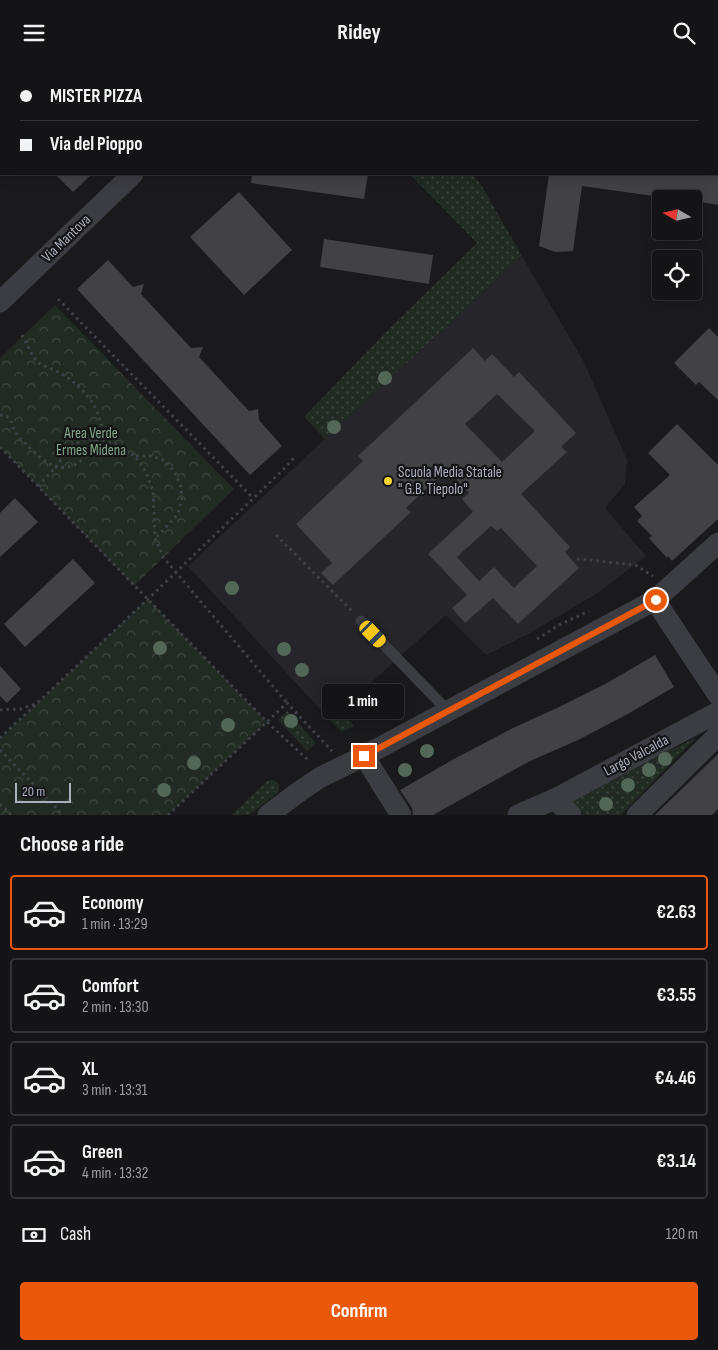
<!DOCTYPE html>
<meta charset="utf-8">
<style>
body{margin:0;font-family:"Sofia Sans Condensed",sans-serif;background:#1d1c1e;color:#f1f3f6;height:100vh;display:flex;flex-direction:column;font-size:19px;white-space:nowrap}
*{box-sizing:border-box;margin:0}
p{font-size:16px;color:#9d9ea0}
.icon{flex:none;width:28px;height:28px;fill:none;stroke:currentColor;stroke-width:2;stroke-linecap:round;stroke-linejoin:round}
.map{position:relative;height:750px;overflow:hidden}
.details{display:flex;flex-direction:column;background:#141315;flex:1}
.details>*{flex:none}
.top-card{position:absolute;left:0px;top:0px;width:719px;height:110px;box-shadow:0 2px 12px #0003,0 0 0 1px #333234;display:grid;align-content:center;height:110px;padding:0 20px;background:#141315}
.needle{width:32px;rotate:279deg}
.controls{position:absolute;left:652px;top:125px;display:grid;gap:10px}
.controls a{display:grid;place-items:center;width:50px;height:50px;border-radius:5px;background:#141315;box-shadow:0 2px 12px #0003,0 0 0 1px #333234;font-size:25px}
.scale{position:absolute;left:15px;bottom:12px;width:56px;box-sizing:border-box;padding-left:5px;border:2px solid #abaebc;border-top:0;font-size:14px;line-height:18px;white-space:nowrap;color:#abaebc;-webkit-text-stroke:4px #151417;paint-order:stroke}
.end{position:absolute;width:22px;height:22px;margin:-11px;border:6px solid #ea580c;background:#fff;box-shadow:0 0 0 2px #fff}
.from{border-radius:50%}
.bubble{position:absolute;height:35px;border-radius:5px;background:#141315;box-shadow:0 2px 12px #0003,0 0 0 1px #333234;font-size:16px;font-weight:700;line-height:35px;text-align:center}
.car{position:absolute;width:15px;height:30px;margin:-15px -8px;border-radius:6px;box-shadow:0 0 4px 1px #0007;background:linear-gradient(#f5c518 24%,#345 0 40%,#f5c518 0 76%,#345 0 86%,#f5c518 0)}
.top-card b{display:flex;align-items:center;gap:18px;height:48px;font-size:19px}
.top-card b+b{border-top:1px solid #333234}
.top-card i{width:12px;height:12px;background:#f1f3f6}
ul{padding:0;list-style:none}
li{display:flex;align-items:center;gap:15px;height:75px;margin:0 10px 8px;padding:0 10px;border:2px solid #333234;border-radius:5px}
li div{flex:1}
li b{display:block;font-size:19px}
li em{font-style:normal;font-weight:700}
li.active{border-color:#ea580c}
li>.icon{width:45px;height:45px;stroke-width:1.5}
h2{padding:0 20px;font-size:22px;line-height:60px}
.pay{display:flex;align-items:center;gap:12px;height:55px;padding:0 20px;font-size:19px}
.pay p{margin-inline-start:auto}
.primary-button{display:flex;gap:10px;margin-top:auto;padding:10px 20px}
.primary-button a{flex:1;height:58px;border-radius:5px;background:#ea580c;color:#fff;font-size:20px;font-weight:700;line-height:58px;text-align:center}
header{display:flex;justify-content:space-between;align-items:center;height:65px;padding:0 20px;background:#141315;font-size:22px;font-weight:700}
.map>svg:first-child{display:block}
.built{fill:#262529}
.grass{fill:url(#grass-dots)}
.park{fill:url(#park-crowns)}
.building{fill:#414146;fill-rule:evenodd}
.lines{fill:none;stroke-linecap:round;stroke-linejoin:round}
.path{stroke:#404148;stroke-width:3;stroke-dasharray:2.5 4;stroke-linecap:butt}
.service{stroke:#3c3c43;stroke-width:11}
.minor{stroke:#3c3c43;stroke-width:21}
.tree{fill:#536758}
.route{stroke:#ea580c;stroke-width:6}
.poi-dot{fill:#f8d635;stroke:#151417;stroke-width:2}
.labels{text-anchor:middle;stroke-width:4.5;stroke-linejoin:round;paint-order:stroke}
.street-label{font-size:15px;fill:#abaebc;stroke:#151417}
.park-label{font-size:15px;fill:#82a78a;stroke:#151417}
.poi-label{font-size:15px;fill:#abaebc;stroke:#151417;text-anchor:start}
</style>
<header><svg class="icon" aria-label="menu" viewBox="0 0 24 24"><path d="M4 6h16M4 12h16M4 18h16"/></svg>Ridey<svg class="icon" aria-label="search" viewBox="0 0 24 24"><circle cx="10" cy="10" r="6"/><path d="M15 15l6 6"/></svg></header>
<div class="map">
<svg width="718" height="750" viewBox="0 0 718 750">
<defs>
<pattern id="grass-dots" width="8" height="8" patternUnits="userSpaceOnUse" patternTransform="scale(1.25)"><rect width="8" height="8" fill="#212a23"/><path d="M2 2h.1M6 6h.1" fill="none" stroke="#3f4641" stroke-width="1.8" stroke-linecap="round"/></pattern>
<pattern id="park-crowns" width="20" height="18" patternUnits="userSpaceOnUse" patternTransform="scale(1.25)"><rect width="20" height="18" fill="#212a23"/><path d="M2 6a3 3 0 1 1 6 0M12 15a3 3 0 1 1 6 0" fill="none" stroke="#3f4641"/></pattern>
</defs>
<rect width="100%" height="100%" fill="#1a191c"/>
<path class="built" d="M 522,191 L 584,297 L 627,395 L 625,419 L 605,443 L 646,491 L 598,528 L 530,568 L 486,590 L 446,550 L 330,655 L 188,501 Z"/>
<g class="grass">
<path d="M 410,109 L 472,109 L 480,118 L 522,191 L 325,374 L 304,352 L 386,267 L 477,178 Z"/>
<path d="M 342,645 L 354,661 L 342,667 L 330,655 Z"/>
<path d="M 287,646 L 316,678 L 307,686 L 278,655 Z"/>
<path d="M 696,673 L 621,750 L 584,750 L 567,733 Z"/>
<path d="M 271,715 L 275,716 L 279,720 L 279,725 L 276,729 L 249,750 L 231,750 L 267,716 Z"/>
</g>
<g class="park">
<path d="M 55,240 L 234,424 L 134,521 L 0,382 L 0,293 Z"/>
<path d="M 148,534 L 267,657 L 168,750 L 0,750 L 0,673 Z"/>
</g>
<g class="building">
<path d="M 55,109 L 92,109 L 73,127 Z"/>
<path d="M 252,109 L 368,109 L 364,134 L 251,118 Z"/>
<path d="M 549,109 L 718,109 L 718,140 L 694,136 L 694,134 L 675,134 L 582,121 L 573,186 L 555,187 L 539,181 Z"/>
<path d="M 239,127 L 292,185 L 244,230 L 190,172 Z"/>
<path d="M 324,174 L 433,190 L 429,219 L 320,202 Z"/>
<path d="M 108,195 L 133,222 L 144,219 L 141,229 L 191,283 L 203,282 L 199,292 L 249,346 L 258,344 L 259,355 L 282,381 L 250,410 L 77,224 Z"/>
<path d="M 709,263 L 718,272 L 718,335 L 699,317 L 696,320 L 674,298 Z"/>
<path d="M 473,283 L 485,296 L 492,289 L 514,312 L 519,307 L 576,368 L 561,382 L 567,387 L 521,429 L 570,482 L 565,487 L 579,503 L 518,559 L 493,533 L 465,558 L 452,543 L 467,530 L 428,489 L 473,447 L 462,434 L 469,428 L 447,404 L 406,443 L 411,447 L 333,520 L 321,508 L 332,498 L 296,459 L 363,396 L 358,391 ZM 497,329 L 535,366 L 502,397 L 465,359 ZM 491,461 L 497,466 L 501,463 L 537,501 L 514,523 L 494,502 L 479,516 L 457,492 Z"/>
<path d="M 677,359 L 718,400 L 718,454 L 672,496 L 668,491 L 667,493 L 649,473 L 652,471 L 637,456 L 642,451 L 634,442 L 670,410 L 648,388 Z"/>
<path d="M 15,433 L 38,457 L 0,492 L 0,448 Z"/>
<path d="M 73,494 L 95,518 L 25,582 L 4,559 Z"/>
<path d="M 655,590 L 674,622 L 626,650 L 578,675 L 528,697 L 433,750 L 413,750 L 412,743 L 400,725 L 454,694 L 511,664 L 559,642 L 607,618 Z"/>
<path d="M 0,601 L 21,624 L 7,638 L 0,631 Z"/>
<path d="M 718,689 L 718,744 L 712,750 L 655,750 Z"/>
</g>
<g class="lines">
<g class="path">
<path d="M 58,234 L 253,433"/>
<path d="M 0,350 C 13,350 10,359 16,368 C 23,377 45,399 56,402 C 59,403 65,402 68,402 C 76,401 84,393 90,388 C 96,384 103,378 103,371 C 101,342 83,321 60,308 C 53,304 45,302 39,298 C 31,291 27,278 21,269"/>
<path d="M 0,382 L 267,657 L 310,697"/>
<path d="M 136,391 L 151,391 L 164,395 L 175,407 L 181,422 L 182,433 L 178,449 L 156,473"/>
<path d="M 38,421 L 56,402 L 64,390 L 72,381 L 81,376 L 89,374 L 103,375 L 118,380 L 135,391 L 146,407 L 153,426 L 155,473 L 163,492 L 287,638"/>
<path d="M 276,470 L 352,546"/>
<path d="M 577,494 L 590,495 L 635,500 L 653,511"/>
<path d="M 537,574 L 559,560 L 589,546"/>
<path d="M 0,645 L 20,644 L 35,639"/>
<path d="M 0,673 L 148,534 L 286,402 L 296,390"/>
<path d="M 0,685 L 63,750"/>
<path d="M 0,739 L 11,750"/>
<path d="M 168,750 L 287,638 L 332,686"/>
</g>
<path class="service" d="M 361,556 L 448,646"/>
<g class="minor">
<path d="M 244,1 L 245,0"/>
<path d="M 0,237 L 133,109"/>
<path d="M 655,535 L 718,630"/>
<path d="M 364,691 L 401,750"/>
<path d="M 555,734 L 571,750"/>
<path d="M 268,750 L 300,726 L 321,712 L 364,691 L 655,535 L 718,478"/>
<path d="M 518,750 L 555,734 L 718,647"/>
<path d="M 637,750 L 716,672 L 718,667"/>
</g>
</g>
<g class="tree">
<circle cx="385" cy="313" r="7"/>
<circle cx="334" cy="362" r="7"/>
<circle cx="232" cy="523" r="7"/>
<circle cx="160" cy="583" r="7"/>
<circle cx="284" cy="584" r="7"/>
<circle cx="302" cy="605" r="7"/>
<circle cx="333" cy="639" r="7"/>
<circle cx="291" cy="656" r="7"/>
<circle cx="228" cy="660" r="7"/>
<circle cx="427" cy="686" r="7"/>
<circle cx="665" cy="694" r="7"/>
<circle cx="194" cy="698" r="7"/>
<circle cx="405" cy="705" r="7"/>
<circle cx="649" cy="705" r="7"/>
<circle cx="628" cy="720" r="7"/>
<circle cx="164" cy="725" r="7"/>
<circle cx="606" cy="739" r="7"/>
</g>
<g class="lines">
<path class="route" d="M 364,691 L 656,535"/>
</g>
<circle class="poi-dot" cx="388" cy="416" r="5"/>
<g class="labels">
<g class="street-label">
<text transform="translate(66 173) rotate(-44)" y="5">Via Mantova</text>
<text transform="translate(636 690) rotate(-28)" y="5">Largo Valcalda</text>
</g>
<g class="park-label">
<text x="91" y="373">Area Verde<tspan x="91" dy="17">Ermes Midena</tspan></text>
</g>
<g class="poi-label">
<text x="398" y="412">Scuola Media Statale<tspan x="398" dy="17">" G.B. Tiepolo"</tspan></text>
</g>
</g>
</svg>
<div class="controls">
<a><svg class="needle" viewBox="-14 -14 28 28"><path d="M0-13l5 13h-10z" fill="#e53935"/><path d="M0 13l5-13h-10z" fill="#9d9ea0"/></svg></a>
<a><svg class="icon" aria-label="locate" viewBox="0 0 24 24"><circle cx="12" cy="12" r="6"/><path d="M12 2v4M12 18v4M2 12h4M18 12h4"/></svg></a>
</div>
<div class="scale">20 m</div>
<i class="end from" style="left:656px;top:535px"></i>
<i class="end" style="left:364px;top:691px"></i>
<div class="bubble" style="left:322px;top:619px;width:82px">1 min</div>
<i class="car" style="left:373px;top:569px;rotate:136deg"></i>
<div class="top-card">
<b><i class="from"></i>MISTER PIZZA</b>
<b><i></i>Via del Pioppo</b>
</div>
</div>
<section class="details">
<h2>Choose a ride</h2>
<ul>
<li class="active"><svg class="icon" aria-label="car" viewBox="0 0 24 24"><path d="M5 17H2v-5l4-1 3-4h7l3 4 3 1v5h-3M9 17h6M6 11h13"/><circle cx="7" cy="17" r="2"/><circle cx="17" cy="17" r="2"/></svg><div><b>Economy</b><p>1 min · 13:29</p></div><em>€2.63</em></li>
<li><svg class="icon" aria-label="car" viewBox="0 0 24 24"><path d="M5 17H2v-5l4-1 3-4h7l3 4 3 1v5h-3M9 17h6M6 11h13"/><circle cx="7" cy="17" r="2"/><circle cx="17" cy="17" r="2"/></svg><div><b>Comfort</b><p>2 min · 13:30</p></div><em>€3.55</em></li>
<li><svg class="icon" aria-label="car" viewBox="0 0 24 24"><path d="M5 17H2v-5l4-1 3-4h7l3 4 3 1v5h-3M9 17h6M6 11h13"/><circle cx="7" cy="17" r="2"/><circle cx="17" cy="17" r="2"/></svg><div><b>XL</b><p>3 min · 13:31</p></div><em>€4.46</em></li>
<li><svg class="icon" aria-label="car" viewBox="0 0 24 24"><path d="M5 17H2v-5l4-1 3-4h7l3 4 3 1v5h-3M9 17h6M6 11h13"/><circle cx="7" cy="17" r="2"/><circle cx="17" cy="17" r="2"/></svg><div><b>Green</b><p>4 min · 13:32</p></div><em>€3.14</em></li>
</ul>
<div class="pay"><svg class="icon" aria-label="cash" viewBox="0 0 24 24"><path d="M3 7h18v10H3z"/><circle cx="12" cy="12" r="2"/></svg>Cash<p>120 m</p></div>
<div class="primary-button"><a>Confirm</a></div>
</section>
